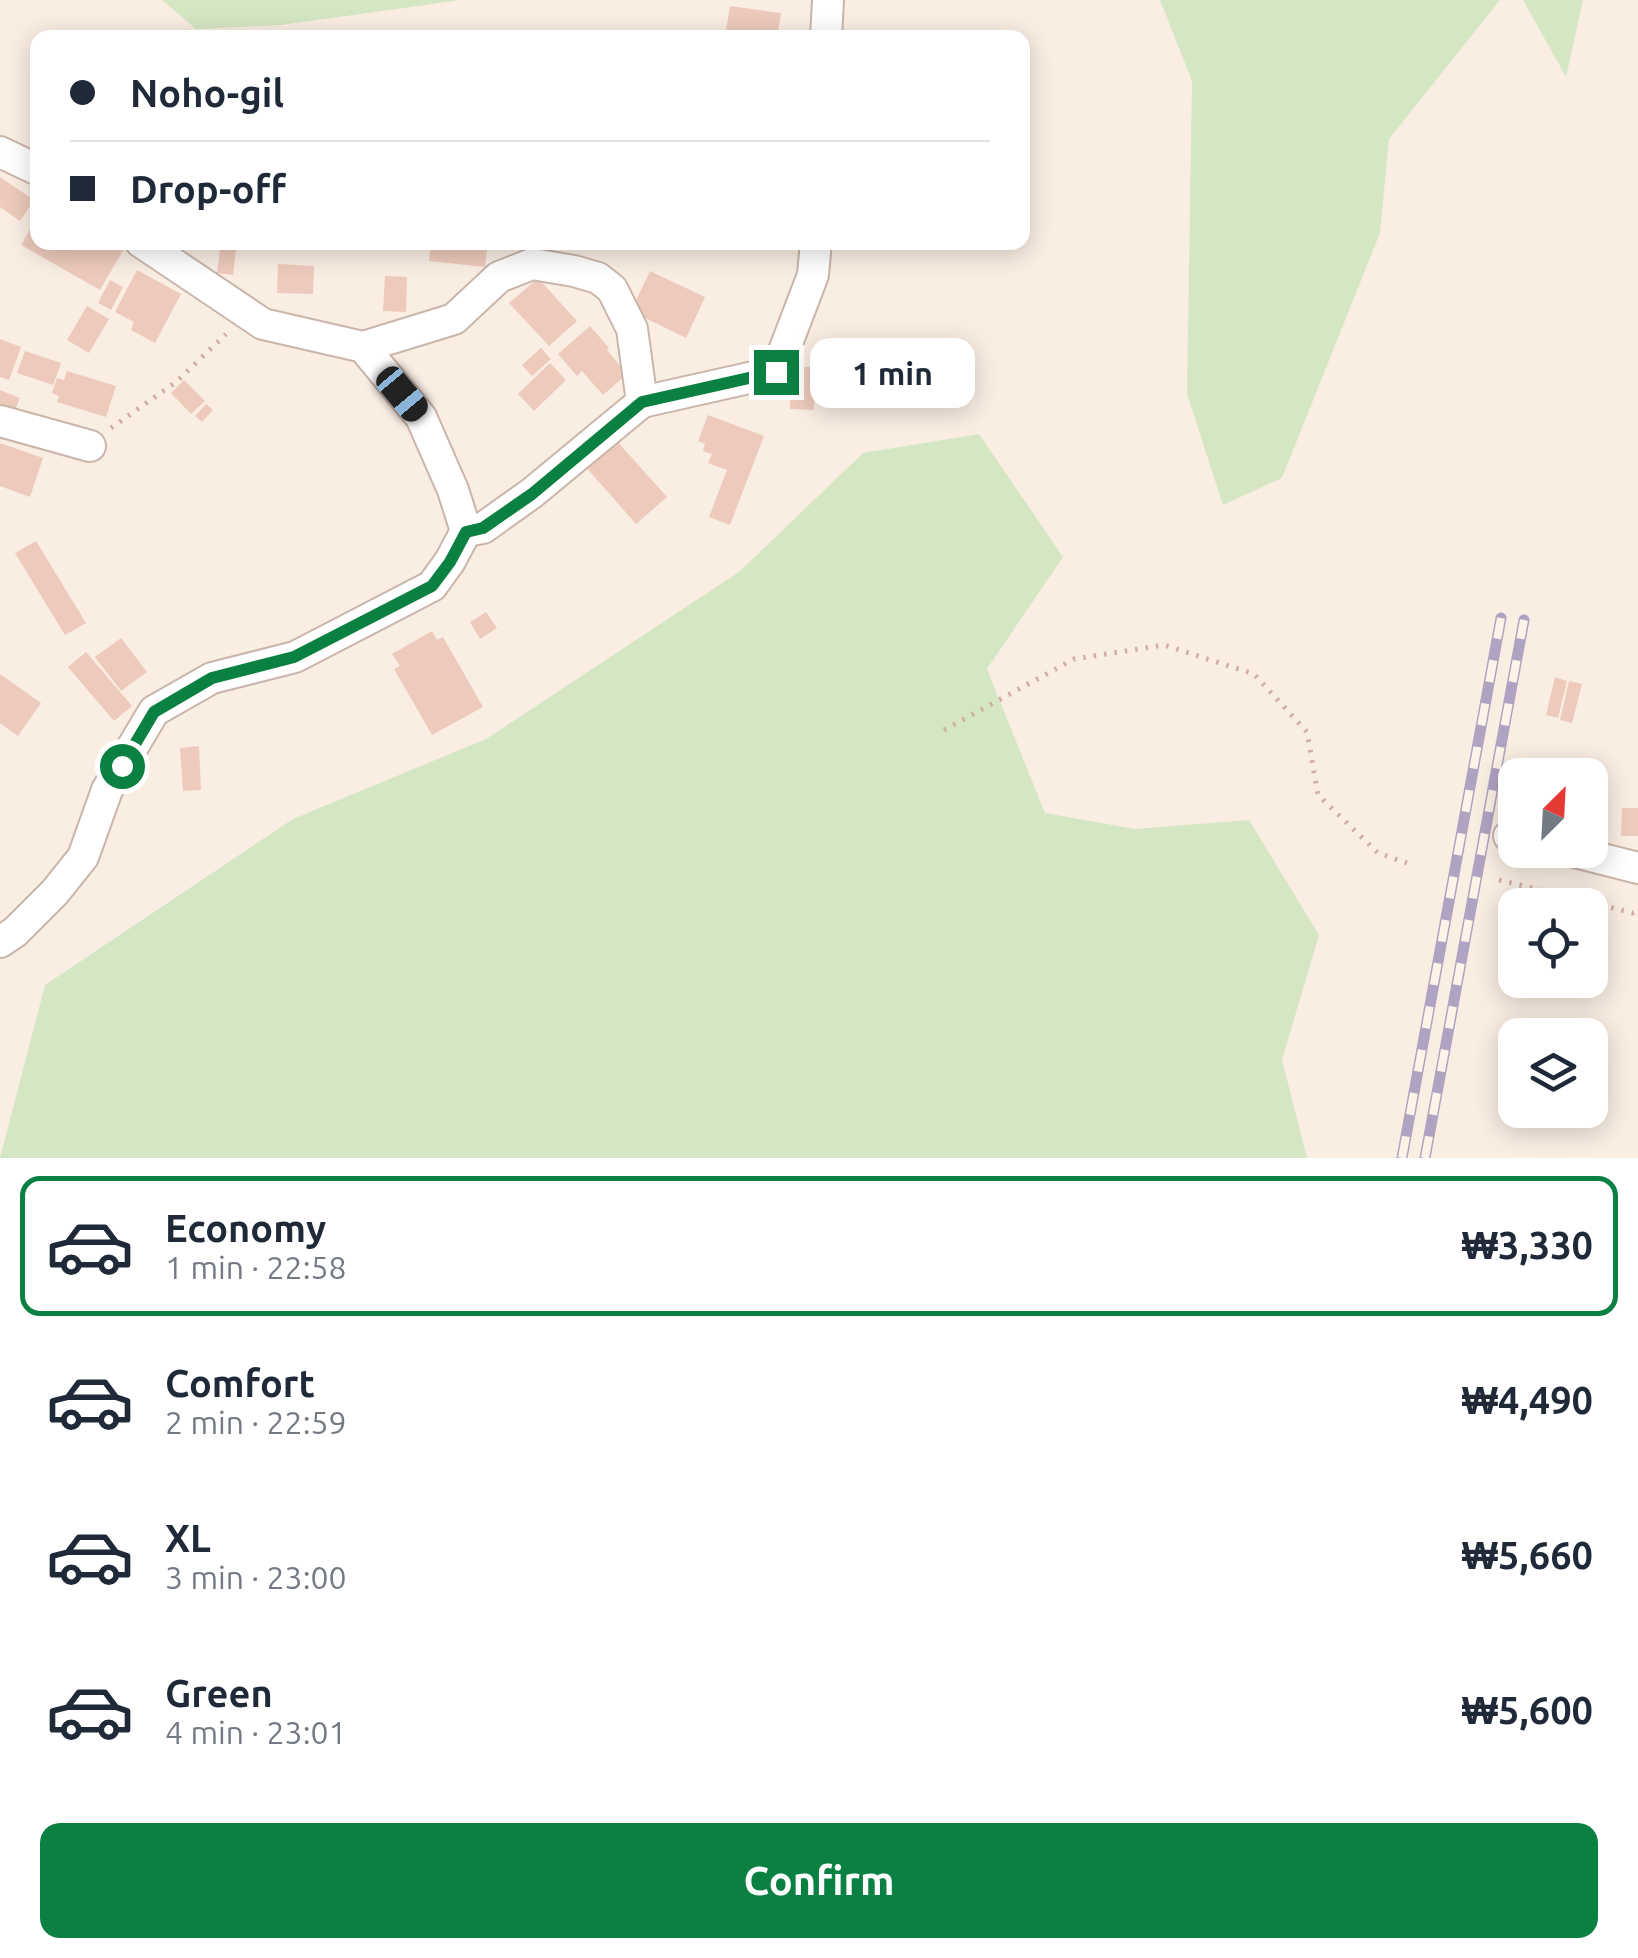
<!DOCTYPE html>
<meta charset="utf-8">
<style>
body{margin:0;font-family:Ubuntu,sans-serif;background:#f6f6f7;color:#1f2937;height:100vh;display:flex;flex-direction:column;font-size:38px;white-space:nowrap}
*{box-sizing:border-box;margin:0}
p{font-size:32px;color:#747a83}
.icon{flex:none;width:55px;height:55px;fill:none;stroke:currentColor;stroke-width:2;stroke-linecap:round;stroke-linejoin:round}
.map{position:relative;height:1158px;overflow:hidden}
.panel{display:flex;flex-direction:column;background:#fff;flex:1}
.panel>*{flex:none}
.guide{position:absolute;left:30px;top:30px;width:1000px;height:220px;border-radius:20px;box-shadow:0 5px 25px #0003;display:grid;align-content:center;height:220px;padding:0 40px;background:#fff}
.needle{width:65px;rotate:24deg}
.controls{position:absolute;left:1498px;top:758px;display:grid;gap:20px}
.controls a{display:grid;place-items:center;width:110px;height:110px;border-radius:20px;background:#fff;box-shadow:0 5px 25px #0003;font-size:50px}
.end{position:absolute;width:45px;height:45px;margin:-22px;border:12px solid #0b8043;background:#fff;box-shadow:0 0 0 5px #fff}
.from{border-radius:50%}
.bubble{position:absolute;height:70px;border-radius:20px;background:#fff;box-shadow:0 5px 25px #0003;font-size:32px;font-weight:600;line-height:70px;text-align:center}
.car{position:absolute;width:30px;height:60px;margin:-30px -15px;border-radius:12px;box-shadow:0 0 8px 2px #0007;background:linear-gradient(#222 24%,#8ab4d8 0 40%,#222 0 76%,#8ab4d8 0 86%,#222 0)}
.guide b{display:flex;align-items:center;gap:35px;height:95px;font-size:38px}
.guide b+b{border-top:2px solid #e0e1e3}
.guide i{width:25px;height:25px;background:#1f2937}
ul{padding:18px 0 0;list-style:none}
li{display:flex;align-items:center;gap:30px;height:140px;margin:0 20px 15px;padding:0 20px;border:5px solid transparent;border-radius:20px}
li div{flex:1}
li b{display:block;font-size:38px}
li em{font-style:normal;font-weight:600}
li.current{border-color:#0b8043}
li>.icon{width:90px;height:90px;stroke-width:1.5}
.button{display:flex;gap:20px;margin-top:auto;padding:20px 40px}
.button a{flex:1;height:115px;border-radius:20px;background:#0b8043;color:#fff;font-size:40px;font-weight:600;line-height:115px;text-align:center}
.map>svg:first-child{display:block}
.green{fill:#d5e6c3}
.building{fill:#edcabc}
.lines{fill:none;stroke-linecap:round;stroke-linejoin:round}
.minor-casing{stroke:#cab5aa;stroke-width:34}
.path{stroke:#d2aea0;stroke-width:5;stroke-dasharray:2.5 8;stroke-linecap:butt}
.minor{stroke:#fff;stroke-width:30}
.rail-casing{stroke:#b0a3c2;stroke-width:11}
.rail{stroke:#fdf3e8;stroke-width:8;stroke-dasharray:22;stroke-linecap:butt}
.route{stroke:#0b8043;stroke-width:12}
</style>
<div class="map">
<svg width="1638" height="1158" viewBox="0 0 1638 1158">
<rect width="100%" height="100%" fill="#faeee3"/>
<g class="green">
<path d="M 162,0 L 461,0 L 281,25 L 196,29 Z"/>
<path d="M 1160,0 L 1500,0 L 1389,139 L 1380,233 L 1282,478 L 1223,505 L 1187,394 L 1192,81 Z"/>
<path d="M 1523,0 L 1583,0 L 1566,77 Z"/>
<path d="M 979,434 L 1063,557 L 987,669 L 1045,813 L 1135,829 L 1249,820 L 1319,935 L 1282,1060 L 1307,1158 L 0,1158 L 45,985 L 293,819 L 486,739 L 739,572 L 863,453 Z"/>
</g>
<g class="building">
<path d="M 730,6 L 781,13 L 777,38 L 726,30 Z"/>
<path d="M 0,177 L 34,200 L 20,221 L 0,207 Z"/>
<path d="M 38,215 L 38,242 L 112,242 L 124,249 L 100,290 L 21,245 Z"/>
<path d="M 221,242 L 237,242 L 233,275 L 217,273 Z"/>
<path d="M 431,242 L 488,242 L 485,267 L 429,261 Z"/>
<path d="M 278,264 L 314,266 L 313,294 L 277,293 Z"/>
<path d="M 137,270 L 181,294 L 155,343 L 131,330 L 134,322 L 115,312 Z"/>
<path d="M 650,271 L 705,297 L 686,338 L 631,311 Z"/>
<path d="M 385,276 L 407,277 L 406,312 L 383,311 Z"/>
<path d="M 538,278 L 577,321 L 549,346 L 509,303 Z"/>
<path d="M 110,280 L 123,287 L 111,310 L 98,303 Z"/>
<path d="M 87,306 L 109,319 L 89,353 L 67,340 Z"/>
<path d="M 590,326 L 609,348 L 607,350 L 627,374 L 603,395 L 582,371 L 577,376 L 558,354 Z"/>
<path d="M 0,339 L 21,347 L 9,380 L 0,377 Z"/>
<path d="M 541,348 L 551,359 L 532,376 L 522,365 Z"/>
<path d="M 25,351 L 61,363 L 53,385 L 17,373 Z"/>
<path d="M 550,363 L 566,380 L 534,411 L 518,394 Z"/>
<path d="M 791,367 L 815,367 L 814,410 L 790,409 Z"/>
<path d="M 67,371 L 116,386 L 106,417 L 57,402 L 59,396 L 52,393 L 57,378 L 64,380 Z"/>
<path d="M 184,380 L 205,401 L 191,414 L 171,393 Z"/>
<path d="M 0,390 L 20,398 L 12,417 L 0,412 Z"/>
<path d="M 206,404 L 213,410 L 202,422 L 195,416 Z"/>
<path d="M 708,415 L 764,436 L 730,525 L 709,517 L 727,470 L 708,463 L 712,454 L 703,451 L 705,444 L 698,441 Z"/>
<path d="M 615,439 L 667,497 L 636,524 L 585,466 Z"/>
<path d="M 0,443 L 43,458 L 30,497 L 0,486 Z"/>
<path d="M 36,541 L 86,623 L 65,635 L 15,553 Z"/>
<path d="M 486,612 L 497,628 L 480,639 L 470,622 Z"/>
<path d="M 432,631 L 437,640 L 443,637 L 483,707 L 432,735 L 394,669 L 400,666 L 392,654 Z"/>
<path d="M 121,638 L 147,672 L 121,691 L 95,657 Z"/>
<path d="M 86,652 L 132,706 L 114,721 L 68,667 Z"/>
<path d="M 0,674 L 41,703 L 18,736 L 0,723 Z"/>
<path d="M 1555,677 L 1567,681 L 1558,718 L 1546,715 Z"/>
<path d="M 1569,681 L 1582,684 L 1572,723 L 1560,720 Z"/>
<path d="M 199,746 L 201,790 L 183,791 L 180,748 Z"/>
<path d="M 1559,761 L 1600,772 L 1591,806 L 1590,775 L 1556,775 Z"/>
<path d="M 1531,768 L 1554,774 L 1554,775 L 1529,775 Z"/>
<path d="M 1622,808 L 1638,808 L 1638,836 L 1621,836 Z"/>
</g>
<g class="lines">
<defs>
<g id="minor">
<path d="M 826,38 L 828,0"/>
<path d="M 0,152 L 38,170"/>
<path d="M 141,242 L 263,324 L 363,347 L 454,319 L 499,277 L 532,264 L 574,271 L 598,278 L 612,289 L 632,329 L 642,402 L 532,493 L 483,528 L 466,531"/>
<path d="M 363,347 L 421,417 L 453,490 L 466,531"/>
<path d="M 642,402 L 776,372 L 813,275 L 816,242"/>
<path d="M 0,421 L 90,446"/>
<path d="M 1509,836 L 1515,837"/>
<path d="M 1567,850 L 1638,868"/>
<path d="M 0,942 L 15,932 L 55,892 L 83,857 L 107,790 L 154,711 L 212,678 L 295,657 L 432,586 L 450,561 L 466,531"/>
</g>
</defs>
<use href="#minor" class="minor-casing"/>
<g class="path">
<path d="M 111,428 L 176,382 L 226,334"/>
<path d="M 944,730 L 1074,659 L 1164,645 L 1254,674 L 1307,732 L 1318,795 L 1378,853 L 1407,863"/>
<path d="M 1499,880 L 1633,913 L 1638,911"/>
</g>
<use href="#minor" class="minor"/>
<defs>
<g id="rail">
<path d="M 1402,1158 L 1501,618"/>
<path d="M 1425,1158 L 1524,620"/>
</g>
</defs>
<use href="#rail" class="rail-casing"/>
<use href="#rail" class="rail"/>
</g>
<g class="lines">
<path class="route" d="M 122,766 L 154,712 L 212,678 L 294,657 L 432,586 L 450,562 L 466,532 L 483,528 L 532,494 L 642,402 L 776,372"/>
</g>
</svg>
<div class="controls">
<a><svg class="needle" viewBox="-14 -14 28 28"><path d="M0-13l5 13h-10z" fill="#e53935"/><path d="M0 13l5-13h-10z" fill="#747a83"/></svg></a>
<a><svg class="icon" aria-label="locate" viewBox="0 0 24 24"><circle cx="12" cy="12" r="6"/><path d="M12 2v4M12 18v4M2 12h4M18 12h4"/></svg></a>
<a><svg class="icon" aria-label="layers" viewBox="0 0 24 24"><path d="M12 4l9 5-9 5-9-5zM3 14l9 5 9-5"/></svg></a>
</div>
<i class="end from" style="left:122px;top:766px"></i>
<i class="end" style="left:776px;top:372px"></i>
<div class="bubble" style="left:810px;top:338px;width:165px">1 min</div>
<i class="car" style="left:402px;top:394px;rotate:140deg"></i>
<div class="guide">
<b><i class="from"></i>Noho-gil</b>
<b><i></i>Drop-off</b>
</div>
</div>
<section class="panel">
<ul>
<li class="current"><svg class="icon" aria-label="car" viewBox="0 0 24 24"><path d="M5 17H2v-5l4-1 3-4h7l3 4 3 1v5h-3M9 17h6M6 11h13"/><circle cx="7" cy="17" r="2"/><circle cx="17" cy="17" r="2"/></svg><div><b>Economy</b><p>1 min · 22:58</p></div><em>₩3,330</em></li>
<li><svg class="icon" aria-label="car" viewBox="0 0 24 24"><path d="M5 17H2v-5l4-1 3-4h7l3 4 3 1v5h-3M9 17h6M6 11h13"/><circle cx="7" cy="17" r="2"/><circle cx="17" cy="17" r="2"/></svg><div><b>Comfort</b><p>2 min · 22:59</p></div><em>₩4,490</em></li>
<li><svg class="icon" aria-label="car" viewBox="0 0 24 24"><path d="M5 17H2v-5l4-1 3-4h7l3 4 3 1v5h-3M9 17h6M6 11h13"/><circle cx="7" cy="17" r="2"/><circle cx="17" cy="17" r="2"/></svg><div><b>XL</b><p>3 min · 23:00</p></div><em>₩5,660</em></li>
<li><svg class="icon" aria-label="car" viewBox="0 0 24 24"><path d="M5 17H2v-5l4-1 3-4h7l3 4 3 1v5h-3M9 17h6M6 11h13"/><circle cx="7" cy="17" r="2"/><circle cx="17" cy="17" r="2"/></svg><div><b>Green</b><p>4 min · 23:01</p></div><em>₩5,600</em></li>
</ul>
<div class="button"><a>Confirm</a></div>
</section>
